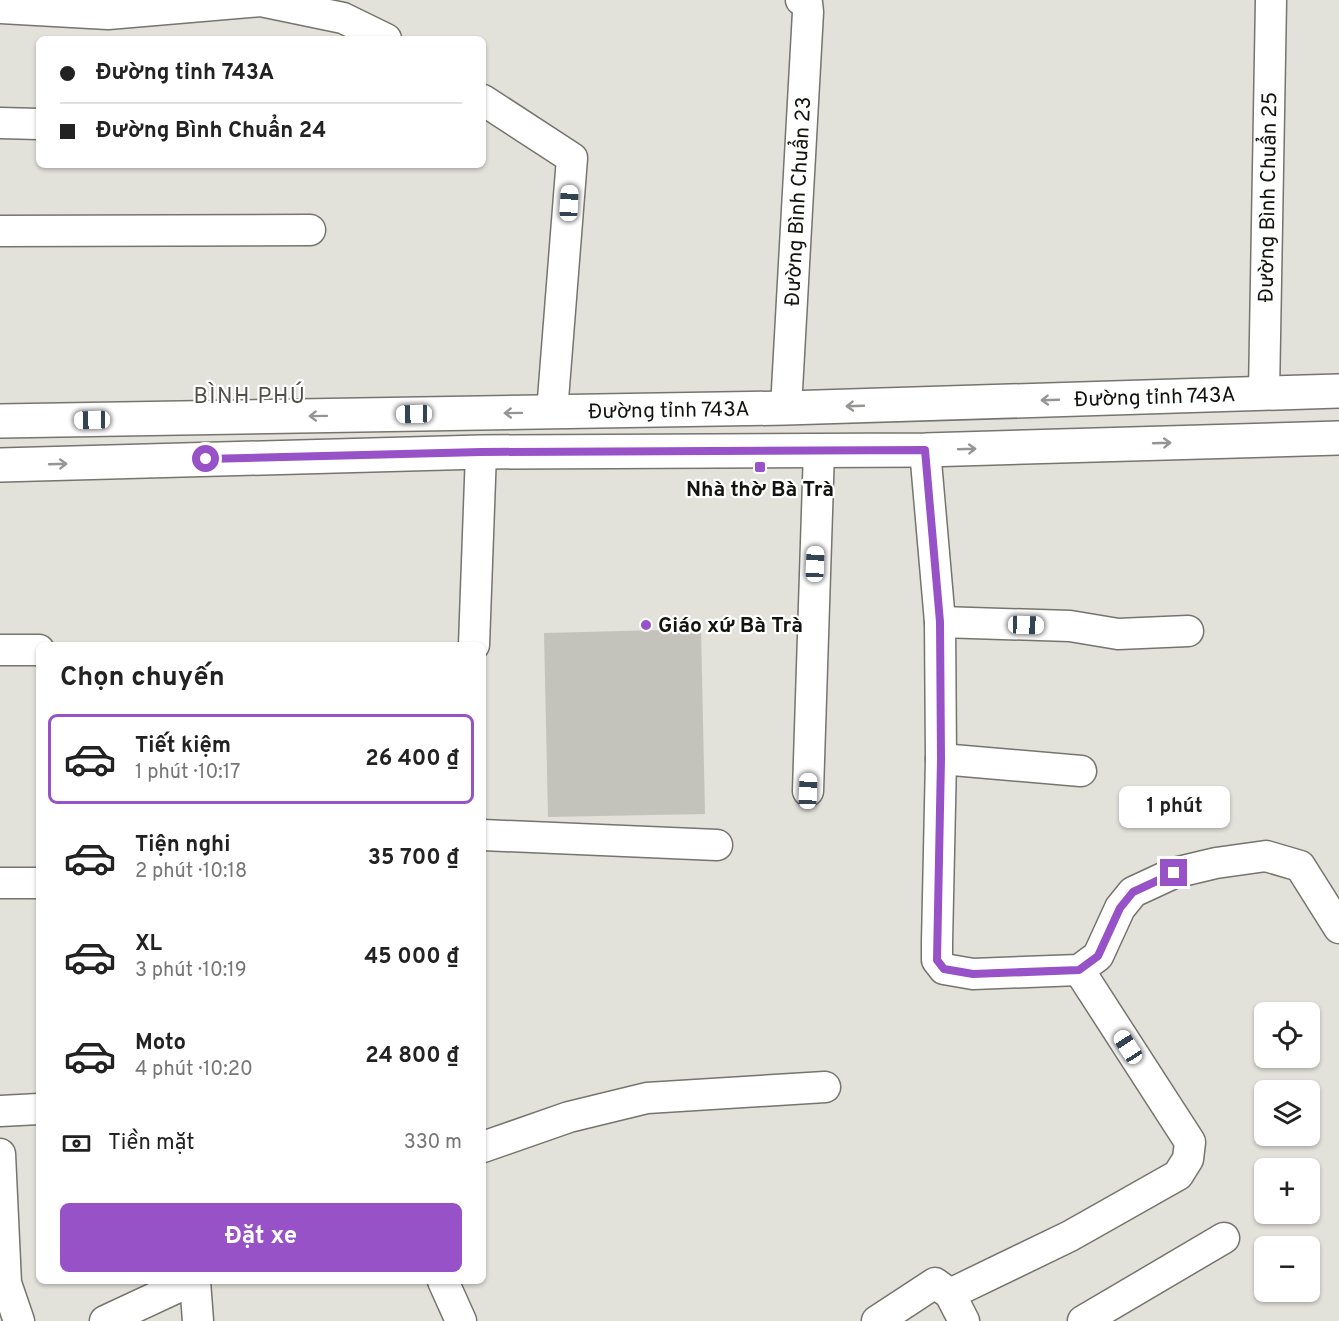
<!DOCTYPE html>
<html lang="vi">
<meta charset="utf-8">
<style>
body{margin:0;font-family:Overpass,sans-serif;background:#f2f2f2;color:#222;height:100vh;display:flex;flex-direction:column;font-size:22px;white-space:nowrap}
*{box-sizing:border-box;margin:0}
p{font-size:20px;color:#767676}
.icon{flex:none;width:33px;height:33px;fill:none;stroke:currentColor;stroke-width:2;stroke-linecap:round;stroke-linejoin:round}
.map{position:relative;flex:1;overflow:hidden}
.drawer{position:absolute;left:36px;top:642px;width:450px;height:642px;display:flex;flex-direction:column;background:#fff;border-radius:9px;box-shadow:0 2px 4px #0004}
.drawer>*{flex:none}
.guide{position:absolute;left:36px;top:36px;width:450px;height:132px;border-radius:9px;box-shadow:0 2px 4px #0004;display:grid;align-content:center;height:132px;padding:0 24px;background:#fff}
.fabs{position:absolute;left:1254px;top:1002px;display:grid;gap:12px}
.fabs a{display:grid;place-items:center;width:66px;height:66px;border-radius:9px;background:#fff;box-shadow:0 2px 4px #0004;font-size:30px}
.end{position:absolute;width:27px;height:27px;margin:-14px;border:8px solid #9752c7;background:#fff;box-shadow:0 0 0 3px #fff}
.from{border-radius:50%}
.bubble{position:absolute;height:42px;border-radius:9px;background:#fff;box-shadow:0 2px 4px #0004;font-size:20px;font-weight:700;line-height:42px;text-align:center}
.car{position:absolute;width:18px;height:36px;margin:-18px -9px;border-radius:8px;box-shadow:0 0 4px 2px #0007;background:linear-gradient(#fff 24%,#345 0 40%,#fff 0 76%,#345 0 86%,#fff 0)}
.guide b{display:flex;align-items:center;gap:21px;height:57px;font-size:22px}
.guide b+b{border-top:2px solid #e0e0e0}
.guide i{width:15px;height:15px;background:#222}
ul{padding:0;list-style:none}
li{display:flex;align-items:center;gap:18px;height:90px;margin:0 12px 9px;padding:0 12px;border:3px solid transparent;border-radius:9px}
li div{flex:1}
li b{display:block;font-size:22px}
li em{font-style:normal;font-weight:700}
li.selected{border-color:#9752c7}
li>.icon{width:54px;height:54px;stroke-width:1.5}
h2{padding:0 24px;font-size:27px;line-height:72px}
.pay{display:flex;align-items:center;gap:15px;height:66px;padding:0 24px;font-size:22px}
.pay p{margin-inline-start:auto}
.button{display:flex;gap:12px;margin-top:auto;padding:12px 24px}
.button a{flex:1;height:69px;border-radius:9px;background:#9752c7;color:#fff;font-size:24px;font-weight:700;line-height:69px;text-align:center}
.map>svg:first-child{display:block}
.building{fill:#c3c2bb}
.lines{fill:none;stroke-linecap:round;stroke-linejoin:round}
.minor-casing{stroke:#75746d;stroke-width:33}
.major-casing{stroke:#75746d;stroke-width:36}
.minor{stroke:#fff;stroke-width:30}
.major{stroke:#fff;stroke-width:33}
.oneway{stroke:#959593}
.route{stroke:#9752c7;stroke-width:8}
.poi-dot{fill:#9752c7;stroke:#fff;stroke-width:2}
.labels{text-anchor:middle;stroke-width:4.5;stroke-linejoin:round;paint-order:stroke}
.street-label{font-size:21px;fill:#131310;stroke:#fff}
.poi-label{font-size:21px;font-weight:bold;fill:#131310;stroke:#fff}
.neighbourhood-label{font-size:22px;letter-spacing:1.5px;fill:#504f49;stroke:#fff}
</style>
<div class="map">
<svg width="1339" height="1321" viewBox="0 0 1339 1321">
<rect width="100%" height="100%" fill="#e2e1da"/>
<path class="building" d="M 701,629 L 705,814 L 548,817 L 544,633 Z"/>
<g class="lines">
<defs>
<g id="minor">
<path d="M 0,8 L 108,14 L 261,1 L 343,18 L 386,39"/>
<path d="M 483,100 L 572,158 L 552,412"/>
<path d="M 0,123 L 39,124"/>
<path d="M 0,231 L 310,230"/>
<path id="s1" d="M 1264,393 L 1271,0"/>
<path id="s2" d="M 786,408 L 808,12 L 807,3 L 801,0"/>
<path d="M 925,450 L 940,622 L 941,759 L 937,943 L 937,960 L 944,969 L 973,974 L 1079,970 L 1098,956 L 1120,908 L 1133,892 L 1174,873 L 1216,863 L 1266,856 L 1300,866 L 1339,928"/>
<path d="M 940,622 L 1070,626 L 1118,634 L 1188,631"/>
<path d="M 474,645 L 481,452"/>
<path d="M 0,650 L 39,650"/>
<path d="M 941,759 L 1081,771"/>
<path d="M 808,791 L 819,450"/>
<path d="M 483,835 L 717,845"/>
<path d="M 0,883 L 39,883"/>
<path d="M 0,1111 L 39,1109"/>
<path d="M 483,1147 L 569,1117 L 647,1098 L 825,1087"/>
<path d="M 0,1154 L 6,1283 L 19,1321"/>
<path d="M 195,1281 L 198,1321"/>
<path d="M 443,1281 L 461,1321"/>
<path d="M 950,1294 L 1070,1236 L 1178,1175 L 1188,1159 L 1190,1142 L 1079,970"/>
<path d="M 105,1321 L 191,1281"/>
<path d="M 877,1321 L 935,1283 L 950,1294 L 964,1321"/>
<path d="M 1083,1321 L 1224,1238"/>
</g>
<g id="major">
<path id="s3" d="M 0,421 L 786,408 L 1339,391"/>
<path d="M 0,465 L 481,452 L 925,450 L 1339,438"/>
</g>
</defs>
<use href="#minor" class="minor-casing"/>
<use href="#major" class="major-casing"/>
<use href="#minor" class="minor"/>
<use href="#major" class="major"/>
</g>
<defs><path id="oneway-shaft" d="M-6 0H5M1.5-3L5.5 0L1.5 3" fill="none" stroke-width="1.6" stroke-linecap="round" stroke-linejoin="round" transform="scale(1.5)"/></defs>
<g class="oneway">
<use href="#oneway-shaft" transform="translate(1050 400) rotate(178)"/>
<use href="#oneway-shaft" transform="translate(855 406) rotate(178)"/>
<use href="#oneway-shaft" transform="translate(513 413) rotate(179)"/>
<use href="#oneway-shaft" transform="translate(318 416) rotate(179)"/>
<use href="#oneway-shaft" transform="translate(1162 443) rotate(-2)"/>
<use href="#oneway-shaft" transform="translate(967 449) rotate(-2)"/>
<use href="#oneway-shaft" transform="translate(58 464) rotate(-2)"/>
</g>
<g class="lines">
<path class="route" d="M 206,459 L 481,452 L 925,450 L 940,622 L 941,759 L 937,960 L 944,969 L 973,974 L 1079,970 L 1098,956 L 1120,908 L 1133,892 L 1174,873"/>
</g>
<g class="poi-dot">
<rect x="754" y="461" width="12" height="12" rx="3"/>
<circle cx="646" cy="625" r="6"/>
</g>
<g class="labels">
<g class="street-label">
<text dy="7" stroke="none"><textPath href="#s1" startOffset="196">Đường Bình Chuẩn 25</textPath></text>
<text dy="7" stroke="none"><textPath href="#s2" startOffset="207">Đường Bình Chuẩn 23</textPath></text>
<text dy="7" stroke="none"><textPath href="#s3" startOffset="1155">Đường tỉnh 743A</textPath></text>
<text dy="7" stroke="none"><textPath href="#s3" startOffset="669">Đường tỉnh 743A</textPath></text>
</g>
<g class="poi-label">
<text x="760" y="496">Nhà thờ Bà Trà</text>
<text x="658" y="632" text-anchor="start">Giáo xứ Bà Trà</text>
</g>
<g class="neighbourhood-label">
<text x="250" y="403">BÌNH PHÚ</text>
</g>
</g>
</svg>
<div class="fabs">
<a><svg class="icon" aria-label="locate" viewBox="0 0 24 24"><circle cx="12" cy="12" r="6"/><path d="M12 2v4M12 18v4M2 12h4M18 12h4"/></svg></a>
<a><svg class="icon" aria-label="layers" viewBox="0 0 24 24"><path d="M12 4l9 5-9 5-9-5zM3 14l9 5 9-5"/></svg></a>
<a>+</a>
<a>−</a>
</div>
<i class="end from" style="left:206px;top:459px"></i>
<i class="end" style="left:1174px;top:873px"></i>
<div class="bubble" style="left:1119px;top:786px;width:111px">1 phút</div>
<i class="car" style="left:569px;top:203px;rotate:3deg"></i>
<i class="car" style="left:414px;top:414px;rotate:269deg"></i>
<i class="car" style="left:92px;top:420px;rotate:269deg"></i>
<i class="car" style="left:815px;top:564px;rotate:2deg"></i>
<i class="car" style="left:1026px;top:625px;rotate:92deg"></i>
<i class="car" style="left:808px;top:791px;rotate:2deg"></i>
<i class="car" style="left:1128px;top:1047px;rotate:327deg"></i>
<div class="guide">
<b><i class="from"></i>Đường tỉnh 743A</b>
<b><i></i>Đường Bình Chuẩn 24</b>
</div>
<section class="drawer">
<h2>Chọn chuyến</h2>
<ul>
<li class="selected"><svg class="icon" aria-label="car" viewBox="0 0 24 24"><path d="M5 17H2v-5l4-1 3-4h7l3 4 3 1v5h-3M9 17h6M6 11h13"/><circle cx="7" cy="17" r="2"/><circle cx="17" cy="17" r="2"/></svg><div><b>Tiết kiệm</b><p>1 phút · 10:17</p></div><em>26 400 ₫</em></li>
<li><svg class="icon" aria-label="car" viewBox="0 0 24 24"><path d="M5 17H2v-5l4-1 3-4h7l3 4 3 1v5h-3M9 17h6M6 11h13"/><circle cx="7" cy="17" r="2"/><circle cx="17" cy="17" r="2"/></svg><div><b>Tiện nghi</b><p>2 phút · 10:18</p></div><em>35 700 ₫</em></li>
<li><svg class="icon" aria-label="car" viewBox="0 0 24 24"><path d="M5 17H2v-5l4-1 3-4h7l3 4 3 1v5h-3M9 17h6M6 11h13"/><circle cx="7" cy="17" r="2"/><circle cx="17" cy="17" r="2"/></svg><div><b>XL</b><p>3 phút · 10:19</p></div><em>45 000 ₫</em></li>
<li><svg class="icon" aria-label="car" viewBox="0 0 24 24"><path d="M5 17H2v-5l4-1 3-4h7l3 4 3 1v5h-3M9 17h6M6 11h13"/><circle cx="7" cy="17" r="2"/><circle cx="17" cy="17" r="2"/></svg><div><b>Moto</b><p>4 phút · 10:20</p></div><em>24 800 ₫</em></li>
</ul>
<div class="pay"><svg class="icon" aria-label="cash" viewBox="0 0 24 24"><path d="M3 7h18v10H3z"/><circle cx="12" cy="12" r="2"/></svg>Tiền mặt<p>330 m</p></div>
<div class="button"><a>Đặt xe</a></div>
</section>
</div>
